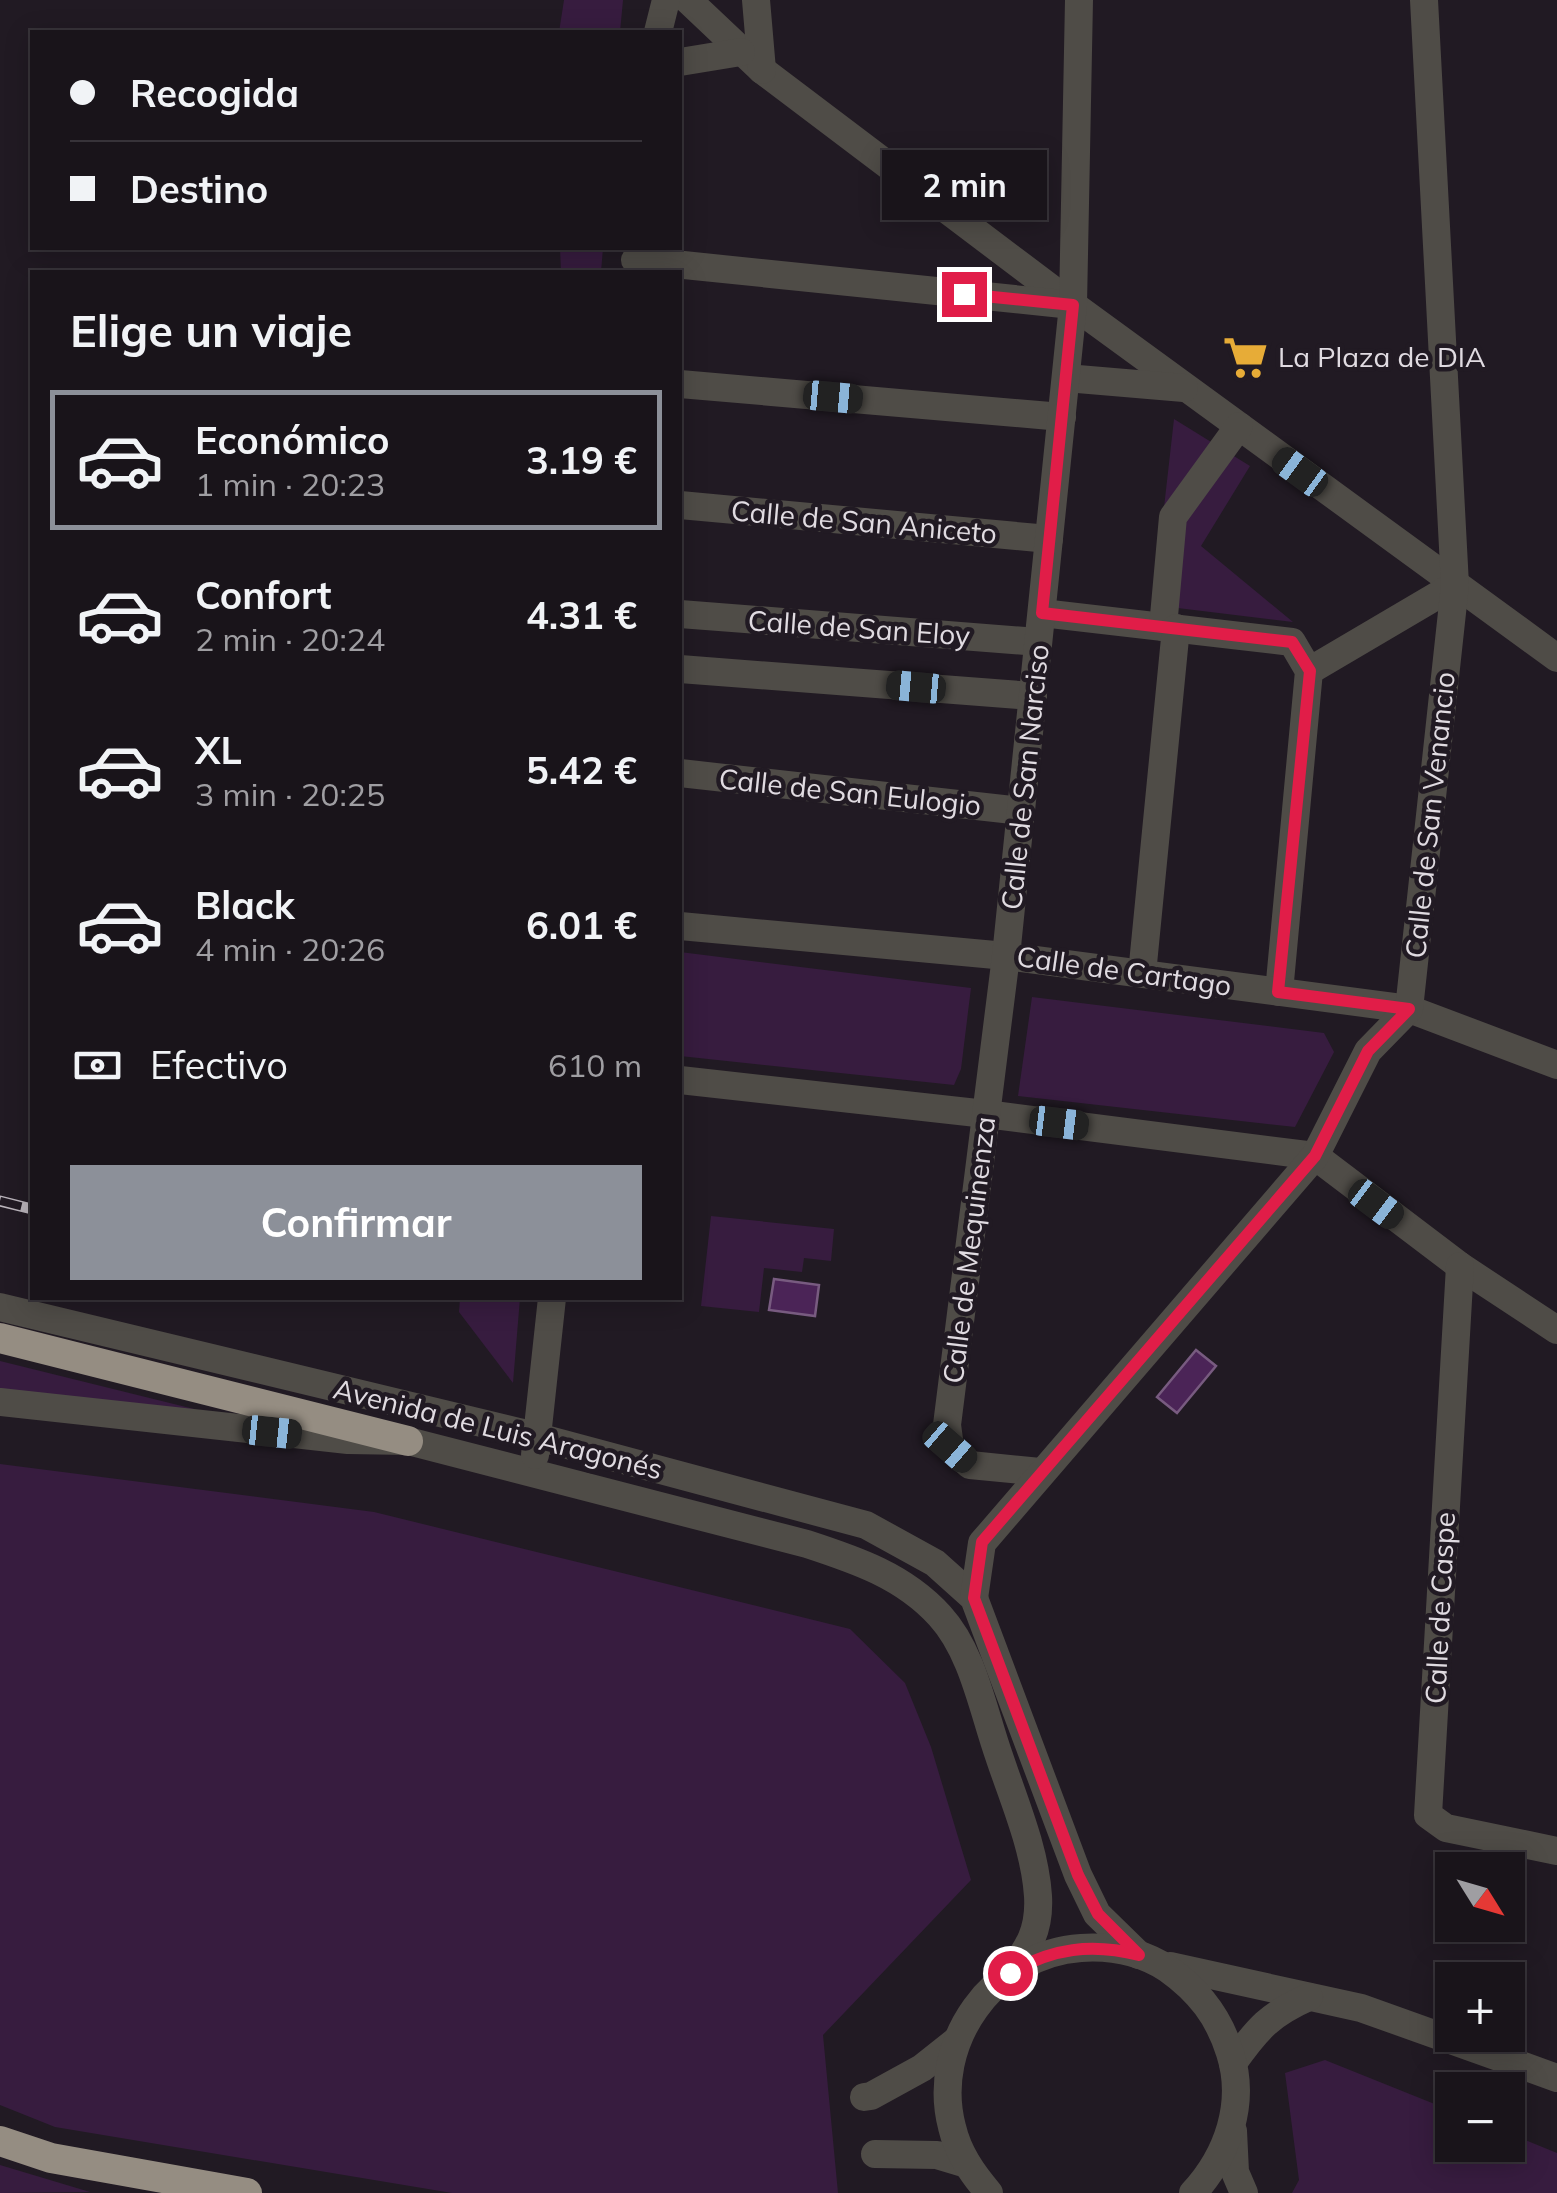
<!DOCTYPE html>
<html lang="es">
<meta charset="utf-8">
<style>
body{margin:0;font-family:Mulish,sans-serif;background:#221d23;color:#f1f3f6;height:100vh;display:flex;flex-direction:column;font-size:38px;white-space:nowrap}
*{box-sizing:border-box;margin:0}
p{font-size:32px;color:#9f9ea2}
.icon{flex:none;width:55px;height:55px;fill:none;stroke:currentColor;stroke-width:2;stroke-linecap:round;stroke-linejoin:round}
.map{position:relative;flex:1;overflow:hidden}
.drawer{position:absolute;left:30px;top:270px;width:652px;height:1030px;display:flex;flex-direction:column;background:#19141a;border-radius:0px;box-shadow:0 5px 25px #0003,0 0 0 2px #373339}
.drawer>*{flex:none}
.hud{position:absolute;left:30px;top:30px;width:652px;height:220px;border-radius:0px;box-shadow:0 5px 25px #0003,0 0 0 2px #373339;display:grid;align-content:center;height:220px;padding:0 40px;background:#19141a}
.needle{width:65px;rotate:127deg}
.tools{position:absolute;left:1435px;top:1852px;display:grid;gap:20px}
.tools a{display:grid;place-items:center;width:90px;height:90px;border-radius:0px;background:#19141a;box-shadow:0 5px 25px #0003,0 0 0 2px #373339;font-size:50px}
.end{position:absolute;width:45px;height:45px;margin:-22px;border:12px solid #e11d48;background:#fff;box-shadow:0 0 0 5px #fff}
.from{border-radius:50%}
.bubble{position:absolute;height:70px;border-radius:0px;background:#19141a;box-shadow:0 5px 25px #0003,0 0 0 2px #373339;font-size:32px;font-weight:700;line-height:70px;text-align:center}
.car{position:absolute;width:30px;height:60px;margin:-30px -15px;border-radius:12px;box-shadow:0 0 8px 2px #0007;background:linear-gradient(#222 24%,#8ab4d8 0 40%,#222 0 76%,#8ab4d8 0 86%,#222 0)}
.hud b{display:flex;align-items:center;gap:35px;height:95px;font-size:38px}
.hud b+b{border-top:2px solid #373339}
.hud i{width:25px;height:25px;background:#f1f3f6}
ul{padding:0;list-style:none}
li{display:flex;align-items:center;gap:30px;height:140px;margin:0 20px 15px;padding:0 20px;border:5px solid transparent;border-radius:0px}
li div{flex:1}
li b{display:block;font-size:38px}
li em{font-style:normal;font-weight:700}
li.active{border-color:#8c9099}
li>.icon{width:90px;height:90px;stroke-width:1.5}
h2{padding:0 40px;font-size:45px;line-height:120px}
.pay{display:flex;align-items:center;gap:25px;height:110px;padding:0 40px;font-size:38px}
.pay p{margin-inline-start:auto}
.primary-button{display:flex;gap:20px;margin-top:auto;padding:20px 40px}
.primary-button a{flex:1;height:115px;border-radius:0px;background:#8c9099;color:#fff;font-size:40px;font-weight:700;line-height:115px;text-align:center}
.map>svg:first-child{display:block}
.green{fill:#371c3f}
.water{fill:#4b2457;stroke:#785b80;stroke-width:2.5}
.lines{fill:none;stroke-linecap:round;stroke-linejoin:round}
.minor{stroke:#4f4c47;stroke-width:28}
.highway{stroke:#958d82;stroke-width:30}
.rail-casing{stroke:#bab4bb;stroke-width:11}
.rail{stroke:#211a23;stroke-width:8;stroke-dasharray:22;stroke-linecap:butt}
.route{stroke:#e11d48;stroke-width:12}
.labels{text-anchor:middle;stroke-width:9;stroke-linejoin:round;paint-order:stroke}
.poi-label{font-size:28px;fill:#e0dbe1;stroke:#211a23;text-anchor:start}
.street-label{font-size:28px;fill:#e0dbe1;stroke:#211a23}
</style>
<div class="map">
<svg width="1557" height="2193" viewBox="0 0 1557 2193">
<rect width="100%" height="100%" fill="#211a23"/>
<g class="green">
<path d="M 564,0 L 623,0 L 620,32 L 559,32 Z"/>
<path d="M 560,248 L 603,248 L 601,272 L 561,272 Z"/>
<path d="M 1174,419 L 1250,466 L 1201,546 L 1293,622 L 1153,605 Z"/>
<path d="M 680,952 L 971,988 L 961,1069 L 954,1085 L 680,1056 Z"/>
<path d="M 1032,997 L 1324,1033 L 1334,1052 L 1295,1127 L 1018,1096 Z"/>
<path d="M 711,1216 L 834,1229 L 831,1261 L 804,1258 L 802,1272 L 764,1268 L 759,1312 L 701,1306 Z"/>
<path d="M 460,1298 L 520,1298 L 513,1383 L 459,1312 Z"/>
<path d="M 0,1361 L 194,1409 L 193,1412 L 0,1394 Z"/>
<path d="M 0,1464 L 374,1512 L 850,1629 L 905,1683 L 931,1747 L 971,1880 L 823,2035 L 838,2193 L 452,2193 L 55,2127 L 0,2105 Z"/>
<path d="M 1325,2060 L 1452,2111 L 1452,2145 L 1508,2145 L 1508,2133 L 1557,2153 L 1557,2193 L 1292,2193 L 1299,2180 L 1285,2073 Z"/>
<path d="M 0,2165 L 90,2192 L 0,2193 Z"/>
</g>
<g class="water">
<path d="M 774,1279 L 819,1285 L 815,1316 L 769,1310 Z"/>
<path d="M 1196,1350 L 1216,1366 L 1177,1413 L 1157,1397 Z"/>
</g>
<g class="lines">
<g class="minor">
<path d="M 688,0 L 762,70 L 1073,305 L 1557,658"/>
<path d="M 756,0 L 762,70"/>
<path d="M 658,32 L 666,0"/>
<path d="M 680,62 L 741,52"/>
<path d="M 635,260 L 1072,305"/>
<path d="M 1066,378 L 1184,388"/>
<path d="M 680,384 L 1062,417"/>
<path d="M 680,505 L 1049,539"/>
<path d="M 1042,613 L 1292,642 L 1309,671 L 1279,992"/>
<path d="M 680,614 L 1038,642"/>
<path d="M 1163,627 L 1173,517 L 1239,426"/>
<path d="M 680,669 L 1033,696"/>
<path d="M 1309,671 L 1455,585"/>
<path d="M 680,773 L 1021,811"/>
<path d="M 680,926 L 1006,956 L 1409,1009 L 1557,1065"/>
<path d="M 1142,974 L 1176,628"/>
<path d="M 680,1080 L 986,1114 L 1315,1156"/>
<path d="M 1315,1156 L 1460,1266 L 1557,1330"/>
<path d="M 1460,1266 L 1428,1815 L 1446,1828 L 1557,1851"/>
<path d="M 0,1307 L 519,1432 L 866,1525 L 935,1563 L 974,1598 L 1078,1875 L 1097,1914 L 1139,1955"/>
<path d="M 0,1402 L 348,1440 L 408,1441 L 807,1544 C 856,1560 904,1576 940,1616 C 973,1652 983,1711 999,1756 C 1014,1801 1035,1849 1038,1896 C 1040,1930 1029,1947 1010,1973"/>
<path d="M 535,1455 L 552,1298"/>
<path d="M 1040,1472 L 970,1465 L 950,1447 L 947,1425 L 1006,956 L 1073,305 L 1079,0"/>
<path d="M 974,1598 L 982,1543 L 1315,1156 L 1368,1051 L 1409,1009 L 1455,585 L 1424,0"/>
<path d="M 1170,1966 L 1361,2008 L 1557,2078"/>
<path d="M 1233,2063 C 1257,2029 1270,2014 1309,1997"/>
<path d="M 864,2097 L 871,2096 L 922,2068 L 956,2041"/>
<path d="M 1233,2131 L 1235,2172 L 1244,2193"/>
<path d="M 875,2154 L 937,2155 L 967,2164"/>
<path d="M 989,2193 C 972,2173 958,2153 952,2127 C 930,2043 993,1954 1081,1948 C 1111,1946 1142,1952 1168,1969 C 1199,1991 1219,2017 1230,2053 C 1246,2103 1228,2155 1193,2193"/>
</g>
<g class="highway">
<path d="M 0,1338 L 408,1441"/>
<path d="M 0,2141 L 51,2158 L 247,2193"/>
</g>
<defs>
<path id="rail" d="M 0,1201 L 32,1209"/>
</defs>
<use href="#rail" class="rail-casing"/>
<use href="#rail" class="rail"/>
</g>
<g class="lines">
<path class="route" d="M 964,294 L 1073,305 L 1042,613 L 1292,642 L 1310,671 L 1278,992 L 1409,1009 L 1368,1051 L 1315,1156 L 982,1542 L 974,1598 L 1078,1875 L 1098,1914 L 1139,1955 C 1092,1943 1052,1948 1010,1973"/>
</g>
<defs>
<symbol id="supermarket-bare" viewBox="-9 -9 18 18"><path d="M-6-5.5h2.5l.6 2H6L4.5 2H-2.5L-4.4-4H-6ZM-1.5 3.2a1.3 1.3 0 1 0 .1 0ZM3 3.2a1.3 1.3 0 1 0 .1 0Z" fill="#e7ac37" stroke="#211a23" stroke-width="2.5" paint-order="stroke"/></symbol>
</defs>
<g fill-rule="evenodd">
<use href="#supermarket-bare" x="1214" y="326" width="63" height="63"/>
</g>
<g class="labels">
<g class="poi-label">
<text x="1278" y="367">La Plaza de DIA</text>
</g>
<g class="street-label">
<text transform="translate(864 522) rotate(5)" y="10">Calle de San Aniceto</text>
<text transform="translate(859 628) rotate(4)" y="10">Calle de San Eloy</text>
<text transform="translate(1025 777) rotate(-84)" y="10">Calle de San Narciso</text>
<text transform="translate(850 792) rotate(6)" y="10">Calle de San Eulogio</text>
<text transform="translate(1430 815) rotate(-84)" y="10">Calle de San Venancio</text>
<text transform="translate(1124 971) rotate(8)" y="10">Calle de Cartago</text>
<text transform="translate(969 1250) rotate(-83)" y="10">Calle de Mequinenza</text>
<text transform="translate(498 1429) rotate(14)" y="10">Avenida de Luis Aragonés</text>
<text transform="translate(1440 1608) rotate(-87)" y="10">Calle de Caspe</text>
</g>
</g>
</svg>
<div class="tools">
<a><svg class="needle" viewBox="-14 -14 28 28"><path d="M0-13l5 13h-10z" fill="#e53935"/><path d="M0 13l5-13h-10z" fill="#9f9ea2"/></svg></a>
<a>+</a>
<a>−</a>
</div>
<i class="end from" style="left:1010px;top:1973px"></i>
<i class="end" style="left:964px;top:294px"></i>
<div class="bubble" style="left:882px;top:150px;width:165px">2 min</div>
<i class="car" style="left:833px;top:397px;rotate:95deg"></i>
<i class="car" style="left:1300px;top:472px;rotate:306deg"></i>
<i class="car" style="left:916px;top:687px;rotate:275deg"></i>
<i class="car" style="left:1059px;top:1123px;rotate:97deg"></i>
<i class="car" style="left:1376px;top:1204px;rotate:127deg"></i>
<i class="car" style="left:272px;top:1432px;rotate:96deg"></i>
<i class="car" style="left:950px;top:1447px;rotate:131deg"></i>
<div class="hud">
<b><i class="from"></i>Recogida</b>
<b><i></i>Destino</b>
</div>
<section class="drawer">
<h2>Elige un viaje</h2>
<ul>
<li class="active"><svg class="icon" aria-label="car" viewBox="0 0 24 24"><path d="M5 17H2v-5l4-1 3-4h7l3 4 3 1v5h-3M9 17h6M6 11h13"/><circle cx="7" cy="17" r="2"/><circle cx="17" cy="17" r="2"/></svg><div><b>Económico</b><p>1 min · 20:23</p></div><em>3.19 €</em></li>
<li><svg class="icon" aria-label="car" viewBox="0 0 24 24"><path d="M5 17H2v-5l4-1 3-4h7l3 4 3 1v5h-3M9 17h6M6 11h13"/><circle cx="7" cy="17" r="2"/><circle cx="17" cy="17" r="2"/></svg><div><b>Confort</b><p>2 min · 20:24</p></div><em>4.31 €</em></li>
<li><svg class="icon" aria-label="car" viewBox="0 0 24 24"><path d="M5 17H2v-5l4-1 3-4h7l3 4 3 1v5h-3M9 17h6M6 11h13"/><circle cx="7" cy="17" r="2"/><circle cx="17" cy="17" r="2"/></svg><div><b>XL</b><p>3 min · 20:25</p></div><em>5.42 €</em></li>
<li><svg class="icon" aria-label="car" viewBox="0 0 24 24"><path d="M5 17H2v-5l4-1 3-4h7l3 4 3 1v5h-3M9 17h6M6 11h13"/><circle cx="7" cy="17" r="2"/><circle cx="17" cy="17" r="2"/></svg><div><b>Black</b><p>4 min · 20:26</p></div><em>6.01 €</em></li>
</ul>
<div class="pay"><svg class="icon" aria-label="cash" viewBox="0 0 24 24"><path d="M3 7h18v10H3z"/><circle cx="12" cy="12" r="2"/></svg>Efectivo<p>610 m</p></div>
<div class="primary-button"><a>Confirmar</a></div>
</section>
</div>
